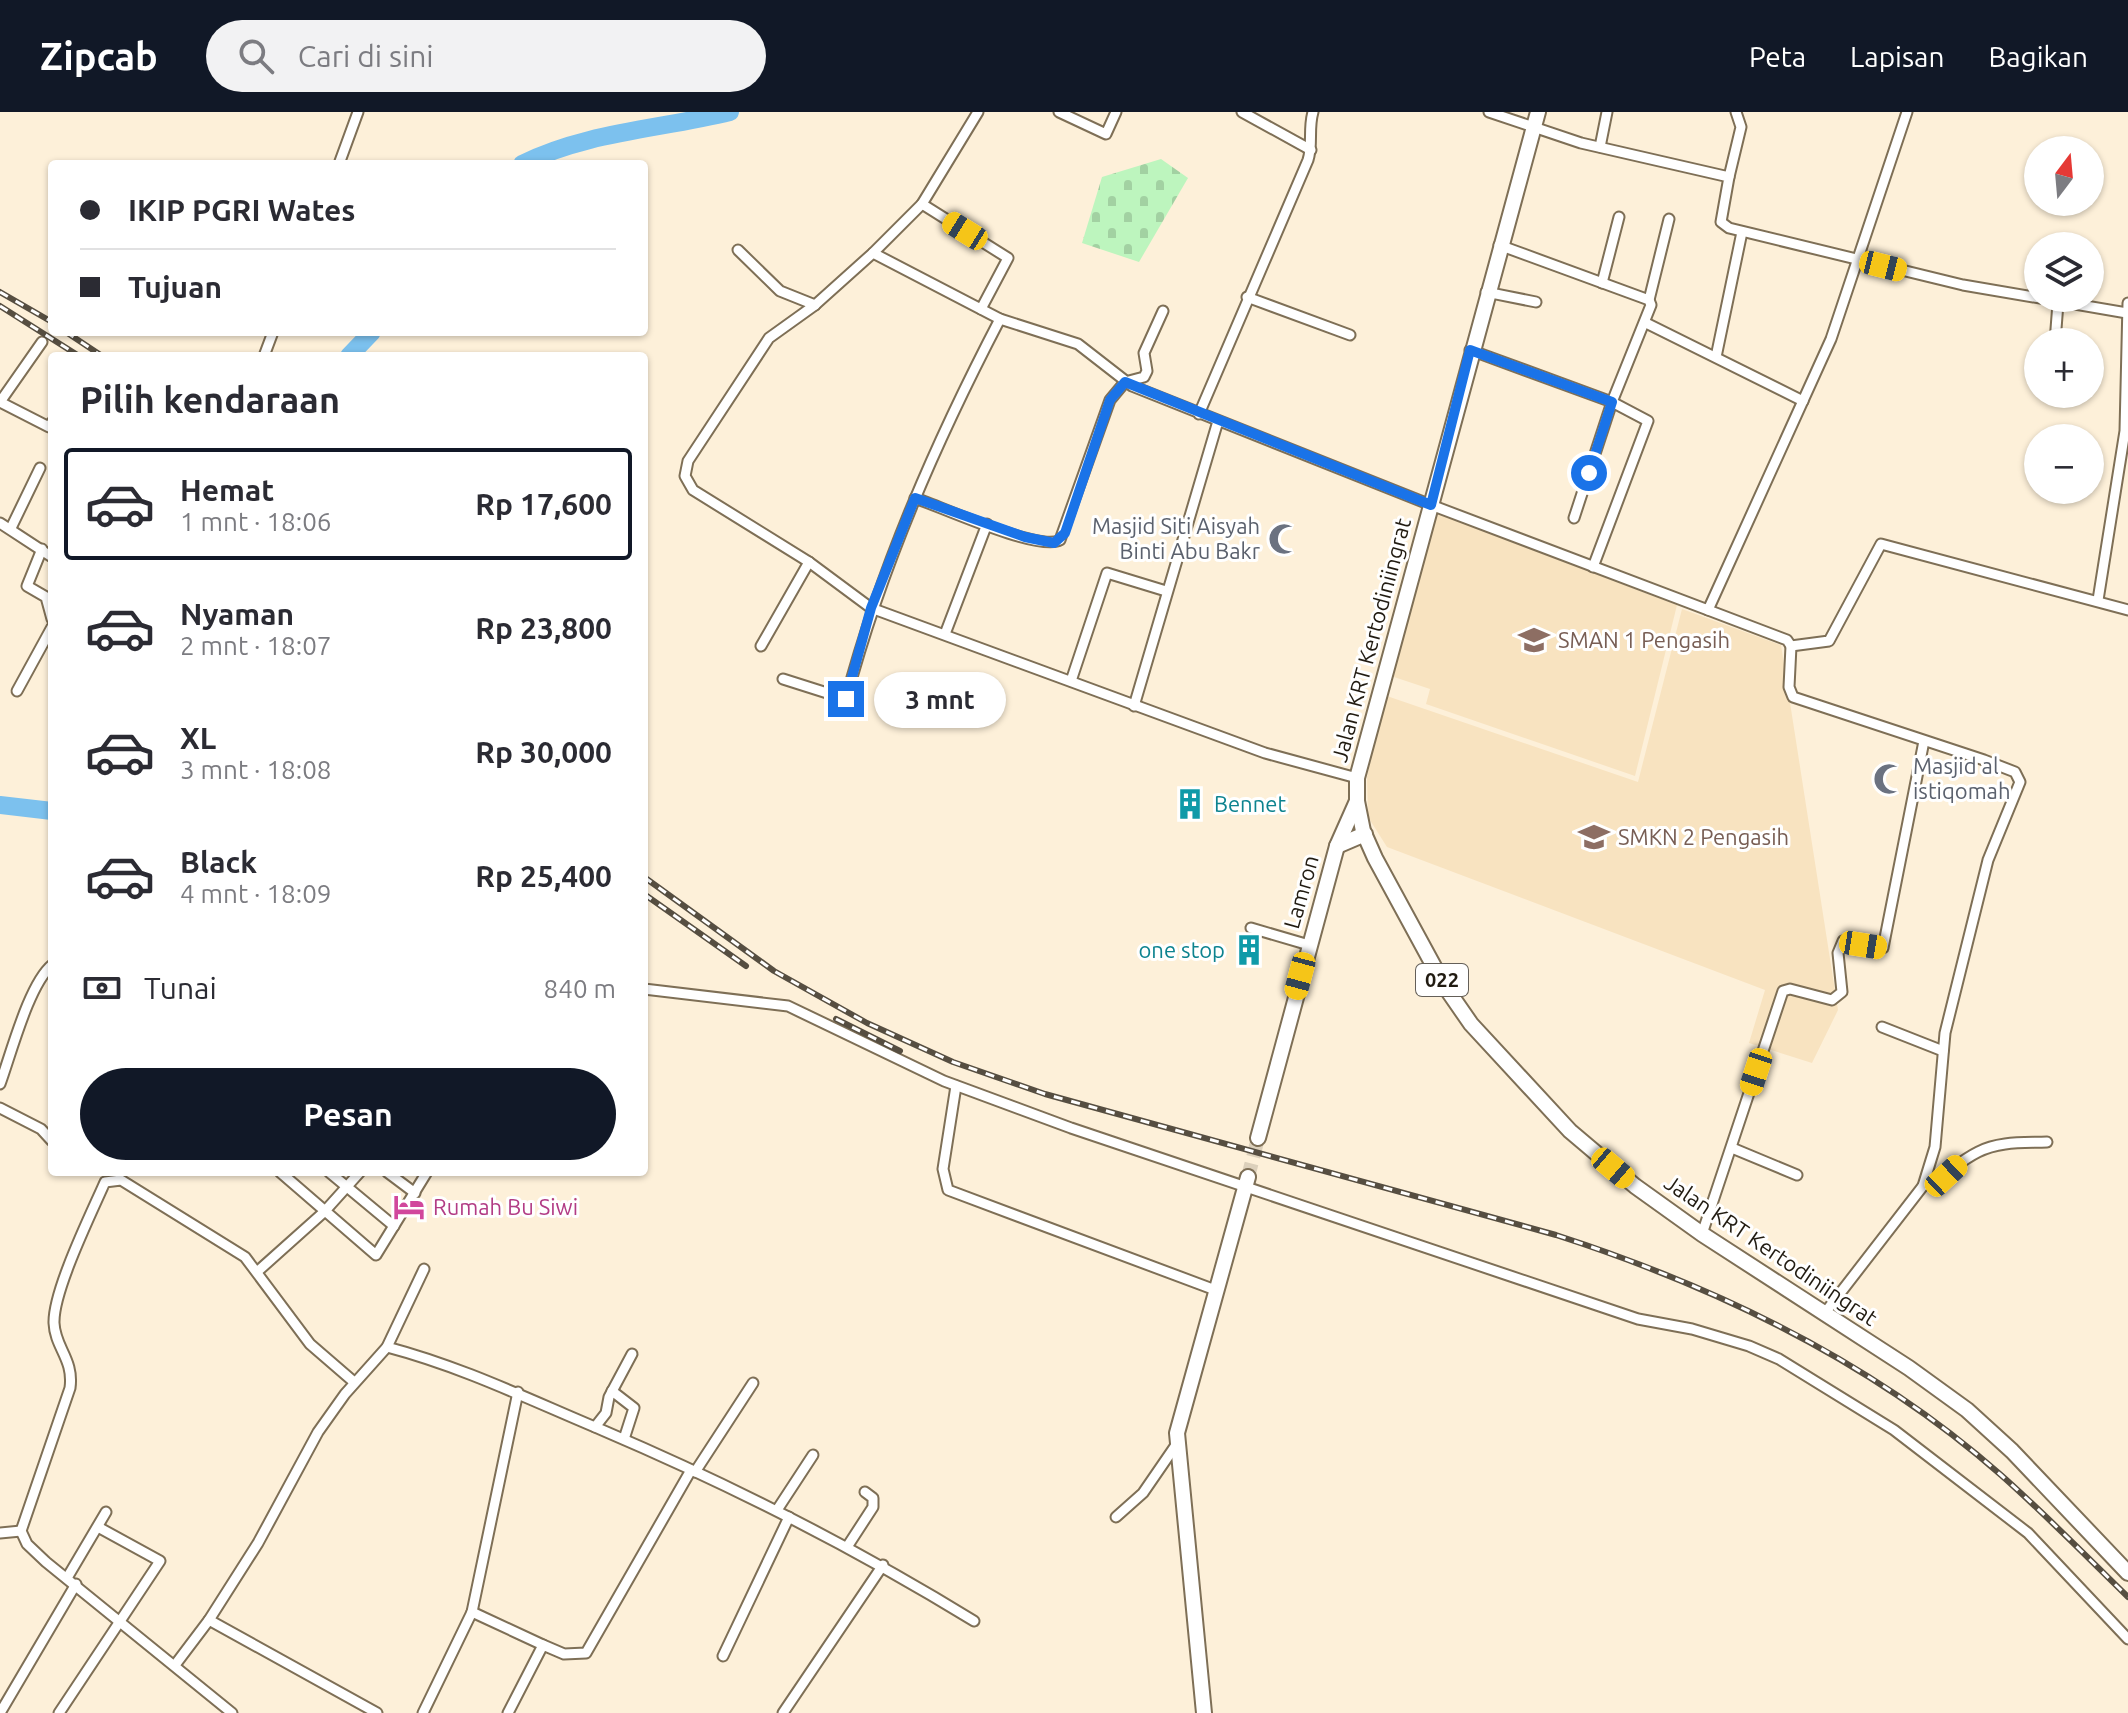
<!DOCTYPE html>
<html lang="id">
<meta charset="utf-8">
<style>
body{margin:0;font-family:Ubuntu,sans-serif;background:#f2f2f3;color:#2b2b33;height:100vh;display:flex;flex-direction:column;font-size:30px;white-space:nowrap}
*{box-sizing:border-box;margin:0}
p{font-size:26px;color:#7c7c81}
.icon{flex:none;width:44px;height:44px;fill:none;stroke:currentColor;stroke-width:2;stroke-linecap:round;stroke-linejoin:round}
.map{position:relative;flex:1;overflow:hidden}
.details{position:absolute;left:48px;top:240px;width:600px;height:824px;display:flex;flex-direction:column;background:#fff;border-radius:8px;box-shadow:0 2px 6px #0004}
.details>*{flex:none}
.banner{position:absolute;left:48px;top:48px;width:600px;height:176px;border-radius:8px;box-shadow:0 2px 6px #0004;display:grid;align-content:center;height:176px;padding:0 32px;background:#fff}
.needle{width:52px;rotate:16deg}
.tools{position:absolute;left:2024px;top:24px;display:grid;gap:16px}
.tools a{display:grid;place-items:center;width:80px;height:80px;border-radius:50%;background:#fff;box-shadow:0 2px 6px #0004;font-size:40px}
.end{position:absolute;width:36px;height:36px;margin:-18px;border:10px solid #1a73e8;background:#fff;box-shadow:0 0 0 4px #fff}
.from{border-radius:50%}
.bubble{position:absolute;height:56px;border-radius:28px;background:#fff;box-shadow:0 2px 6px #0004;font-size:26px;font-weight:600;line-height:56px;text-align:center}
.car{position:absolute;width:24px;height:48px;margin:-24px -12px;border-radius:10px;box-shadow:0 0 6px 2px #0007;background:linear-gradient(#f5c518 24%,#345 0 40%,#f5c518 0 76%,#345 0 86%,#f5c518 0)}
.banner b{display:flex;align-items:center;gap:28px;height:76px;font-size:30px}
.banner b+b{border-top:2px solid #e1e1e2}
.banner i{width:20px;height:20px;background:#2b2b33}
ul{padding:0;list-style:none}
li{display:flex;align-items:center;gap:24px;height:112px;margin:0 16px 12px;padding:0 16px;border:4px solid transparent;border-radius:8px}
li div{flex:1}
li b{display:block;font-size:30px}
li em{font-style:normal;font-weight:600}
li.selected{border-color:#111827}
li>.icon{width:72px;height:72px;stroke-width:1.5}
h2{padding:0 32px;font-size:36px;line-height:96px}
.pay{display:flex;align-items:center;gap:20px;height:88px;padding:0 32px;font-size:30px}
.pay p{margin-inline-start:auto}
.action{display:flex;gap:16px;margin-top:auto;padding:16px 32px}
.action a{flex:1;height:92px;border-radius:48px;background:#111827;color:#fff;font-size:32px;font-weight:600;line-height:92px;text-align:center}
header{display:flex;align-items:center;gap:48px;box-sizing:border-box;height:112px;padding:0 40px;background:#111827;color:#fff}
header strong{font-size:38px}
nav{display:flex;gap:44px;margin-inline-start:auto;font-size:28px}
.search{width:560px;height:72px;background:#f2f2f3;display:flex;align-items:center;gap:20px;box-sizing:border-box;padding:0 28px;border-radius:44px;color:#7c7c81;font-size:30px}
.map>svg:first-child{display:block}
.built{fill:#f8e3c0}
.cemetery{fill:url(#cemetery-stones)}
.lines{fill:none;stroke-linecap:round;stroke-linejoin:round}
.river{stroke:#7cc1ee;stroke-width:18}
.secondary-tunnel{stroke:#dcd0bb;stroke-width:14;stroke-dasharray:14 7;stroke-linecap:butt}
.street-casing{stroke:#7e6f56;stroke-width:13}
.secondary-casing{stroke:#7e6f56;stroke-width:18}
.primary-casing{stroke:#7e6f56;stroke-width:18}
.street{stroke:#fff;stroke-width:9}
.secondary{stroke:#fff;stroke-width:14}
.primary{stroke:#fff;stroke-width:14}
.rail-casing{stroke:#564e41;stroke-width:6}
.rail{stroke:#fff;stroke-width:3;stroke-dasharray:9;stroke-linecap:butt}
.route{stroke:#1a73e8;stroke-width:10}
.labels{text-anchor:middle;stroke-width:6;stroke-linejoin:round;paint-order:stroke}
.shield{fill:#fff;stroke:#645f58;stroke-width:2}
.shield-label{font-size:20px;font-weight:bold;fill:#211b11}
.worship-label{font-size:22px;fill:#5b616d;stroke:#fff;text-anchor:end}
.street-label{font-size:22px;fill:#211b11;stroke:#fff}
.education-label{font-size:22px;fill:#785e54;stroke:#fff;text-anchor:start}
.culture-label{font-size:22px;fill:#0d838f;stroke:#fff;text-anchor:start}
.hotel-label{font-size:22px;fill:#b23c85;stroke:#fff;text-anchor:start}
</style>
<header>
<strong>Zipcab</strong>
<div class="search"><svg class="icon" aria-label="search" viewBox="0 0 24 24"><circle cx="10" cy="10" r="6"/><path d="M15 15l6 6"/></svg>Cari di sini</div>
<nav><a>Peta</a><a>Lapisan</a><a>Bagikan</a></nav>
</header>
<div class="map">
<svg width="2128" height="1601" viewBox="0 0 2128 1601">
<defs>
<pattern id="cemetery-stones" width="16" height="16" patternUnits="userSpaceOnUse" patternTransform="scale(2)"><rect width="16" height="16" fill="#bdf5be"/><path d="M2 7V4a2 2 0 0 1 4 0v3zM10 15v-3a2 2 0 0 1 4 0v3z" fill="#a2d1a2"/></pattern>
</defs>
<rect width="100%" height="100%" fill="#fdf0d9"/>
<g class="built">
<path d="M 1435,400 L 1677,493 L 1635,664 L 1426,592 L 1430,577 L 1388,563 Z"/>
<path d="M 1682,497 L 1781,533 L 1838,898 L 1812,951 L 1749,931 L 1765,878 L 1387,735 L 1368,705 L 1367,665 L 1384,583 L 1638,670 Z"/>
</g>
<path class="cemetery" d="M 1161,47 L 1188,66 L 1139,150 L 1082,131 L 1102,65 Z"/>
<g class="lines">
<g class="river">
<path d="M 522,52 C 586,20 661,17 730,0"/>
<path d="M 349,244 L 372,220"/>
<path d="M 0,693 L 52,699"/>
</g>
<path class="secondary-tunnel" d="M 1248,1065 L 1258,1026"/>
<defs>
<g id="street">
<path d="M 1059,0 L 1106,22 L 1116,0"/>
<path d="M 1242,0 L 1311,38"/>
<path d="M 1489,0 L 1581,31 L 1729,65 L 1721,110 L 1729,116 L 1963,173 L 2127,201"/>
<path d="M 1600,35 L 1607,0"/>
<path d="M 339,52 L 358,0"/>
<path d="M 1729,65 L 1741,15 L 1736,0"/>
<path d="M 922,92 L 1008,146 L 981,197"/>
<path d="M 1499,133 L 1649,188 L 1651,193 L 1612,290 L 1574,406"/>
<path d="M 738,138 L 780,179 L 815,193"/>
<path d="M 873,141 L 922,92 L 978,0"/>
<path d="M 1602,171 L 1619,105"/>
<path d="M 1486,180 L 1536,190"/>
<path d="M 1247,185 L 1350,223"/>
<path d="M 1649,188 L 1669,107"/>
<path d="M 1646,211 L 1803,289"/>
<path d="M 2055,230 L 2058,191"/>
<path d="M 1470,238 L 1612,290 L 1648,309 L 1593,455"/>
<path d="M 264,244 L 273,220"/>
<path d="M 1716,245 L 1742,120"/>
<path d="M 0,290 L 42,230"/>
<path d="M 0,290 L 49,315 L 52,310"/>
<path d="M 1199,302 L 1308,48 C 1313,32 1308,17 1313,0"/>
<path d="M 915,386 C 941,395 1040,440 1060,428 L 1110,288 L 1125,270 L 1144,265 L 1147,259 L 1144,241 L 1163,199"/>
<path d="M 0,411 L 52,445"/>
<path d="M 11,416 L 40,356"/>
<path d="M 42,437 L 27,474 L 46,485 L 52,507"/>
<path d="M 2098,488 L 2125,319 L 2128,191"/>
<path d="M 1708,498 L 1787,528 L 1791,534 L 1829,529 L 1881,432 L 2128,498"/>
<path d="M 945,522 L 987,412"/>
<path d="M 761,534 L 809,450"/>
<path d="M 1791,534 L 1789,575 L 1793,585 L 1984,648 L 2015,660 L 2020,670 L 1988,748 L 1945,921 L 1935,1035 L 1923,1074 L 1824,1202"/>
<path d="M 783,567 L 846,587 C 882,453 936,330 1000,207"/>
<path d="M 1071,569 L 1107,461 L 1166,479"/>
<path d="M 17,579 L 52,515"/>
<path d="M 1134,594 L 1218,309"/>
<path d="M 1357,666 L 1265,641 L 871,496 L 809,450 L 693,378 L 685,364 L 688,349 L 769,226 L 815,193 L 873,141 L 1000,207 L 1078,232 L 1132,274 L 1431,393 L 1708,498 L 1831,227 L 1907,0"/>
<path d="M 1251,816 L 1309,833"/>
<path d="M 644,877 L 788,894 L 944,969 L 1071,1016 L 1638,1207 L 1692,1217 L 1749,1234 L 1779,1247 L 1894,1318 L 2028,1421 L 2128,1527"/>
<path d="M 1882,915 L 1943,939"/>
<path d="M 0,972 C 11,942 29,872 52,853"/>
<path d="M 956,974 L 943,1057 L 948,1078 L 1218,1179"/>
<path d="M 0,996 L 41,1017 L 52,1029"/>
<path d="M 1732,1036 L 1797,1063"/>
<path d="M 280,1060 L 376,1143 L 427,1060"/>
<path d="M 329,1060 L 394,1114"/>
<path d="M 387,1060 L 415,1081"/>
<path d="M 1923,1074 C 1944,1065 1958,1050 1978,1040 C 1999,1029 2024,1031 2047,1030"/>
<path d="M 1702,1122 L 1783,879 L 1790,877 L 1832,888 L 1842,880 L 1838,841 L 1843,829 L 1883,836 L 1924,629"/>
<path d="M 258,1159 L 324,1100 L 360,1060"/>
<path d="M 387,1235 C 463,1255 530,1288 602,1318 C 731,1373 855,1436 974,1509"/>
<path d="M 612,1279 L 634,1296 L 624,1327"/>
<path d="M 595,1315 L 606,1301 L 609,1285 L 632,1242"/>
<path d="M 695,1360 L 753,1271"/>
<path d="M 777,1398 L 813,1343"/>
<path d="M 1116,1405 L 1143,1381 L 1176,1333"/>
<path d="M 0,1421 L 21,1419"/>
<path d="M 847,1435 L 873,1395 L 873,1386 L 865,1380"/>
<path d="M 67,1466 L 106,1400"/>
<path d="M 472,1500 L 543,1533"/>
<path d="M 209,1508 L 377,1601"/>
<path d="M 723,1544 L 789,1405"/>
<path d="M 175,1553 L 209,1508 L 258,1431 L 318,1320 L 345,1282 L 387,1235 L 424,1157"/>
<path d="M 0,1601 L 76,1472"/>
<path d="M 59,1601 L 160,1449 L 98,1415"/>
<path d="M 232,1601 L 46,1450 L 27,1432 L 21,1419 L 70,1276 C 74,1247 55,1236 54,1211 C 53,1179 91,1102 105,1070 L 121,1068 L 245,1145 L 310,1232 L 354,1270"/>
<path d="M 423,1601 L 472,1500 L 518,1280"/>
<path d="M 508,1601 L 543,1533 L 564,1542 L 586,1541 L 691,1358"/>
<path d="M 783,1601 L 883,1453"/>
</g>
<g id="secondary">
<path d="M 1258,1026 L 1337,734 L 1357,689"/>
<path d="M 1204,1601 L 1177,1321 L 1248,1065"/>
</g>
<g id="primary">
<path d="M 1538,0 L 1357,666 L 1357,689 L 1363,719 L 1375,746 L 1444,873 L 1471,912 L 1570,1019 L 1635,1074 L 1702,1122 L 1909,1256 L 1967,1298 L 2012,1339 L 2128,1461"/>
<path d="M 1337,734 L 1365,722"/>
</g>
</defs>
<use href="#street" class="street-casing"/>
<use href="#secondary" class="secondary-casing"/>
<use href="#primary" class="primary-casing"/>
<use href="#street" class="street"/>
<use href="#secondary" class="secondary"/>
<use href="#primary" class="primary"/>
<defs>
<g id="rail">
<path d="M 0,180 L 52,210"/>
<path d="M 0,194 L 79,244"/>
<path d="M 66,220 L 102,244"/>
<path d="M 644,765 L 774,859 L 867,911 L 953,950 L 1045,982 L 1556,1123 C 1717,1175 1873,1250 2001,1363 C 2045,1402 2086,1444 2128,1485"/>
<path d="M 644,782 L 746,854"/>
<path d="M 836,907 L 900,939"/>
</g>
</defs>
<use href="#rail" class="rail-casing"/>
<use href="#rail" class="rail"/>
</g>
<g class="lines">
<path class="route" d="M 846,587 L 871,496 L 915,386 L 1025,425 L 1054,431 L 1065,421 L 1110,288 L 1125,270 L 1431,393 L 1470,238 L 1612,290 L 1589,361"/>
</g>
<defs>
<symbol id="mosque-bare" viewBox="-9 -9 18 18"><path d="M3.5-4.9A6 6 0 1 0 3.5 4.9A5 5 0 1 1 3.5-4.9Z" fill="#6b7280" stroke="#fff" stroke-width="2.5" paint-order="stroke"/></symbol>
<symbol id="school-bare" viewBox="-9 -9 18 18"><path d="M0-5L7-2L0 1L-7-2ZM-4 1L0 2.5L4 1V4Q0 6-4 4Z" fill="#8d6e63" stroke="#fff" stroke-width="2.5" paint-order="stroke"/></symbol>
<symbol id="building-bare" viewBox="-9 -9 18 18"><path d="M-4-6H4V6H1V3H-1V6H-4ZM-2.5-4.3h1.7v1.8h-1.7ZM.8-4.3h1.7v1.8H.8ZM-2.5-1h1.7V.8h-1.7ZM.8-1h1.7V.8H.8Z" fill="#0f9aa8" stroke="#fff" stroke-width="2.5" paint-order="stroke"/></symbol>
<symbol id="hotel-bare" viewBox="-9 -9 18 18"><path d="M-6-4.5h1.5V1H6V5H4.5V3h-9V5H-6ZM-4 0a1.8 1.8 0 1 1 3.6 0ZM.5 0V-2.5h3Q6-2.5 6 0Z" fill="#d1479c" stroke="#fff" stroke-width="2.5" paint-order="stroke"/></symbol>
</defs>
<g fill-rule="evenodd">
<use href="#mosque-bare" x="1262" y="405" width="44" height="44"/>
<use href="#school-bare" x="1512" y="506" width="44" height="44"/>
<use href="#mosque-bare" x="1867" y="645" width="44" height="44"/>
<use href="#building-bare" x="1168" y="670" width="44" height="44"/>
<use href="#school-bare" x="1572" y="703" width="44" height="44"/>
<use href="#building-bare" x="1227" y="816" width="44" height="44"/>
<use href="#hotel-bare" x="387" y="1073" width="44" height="44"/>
</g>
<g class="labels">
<rect class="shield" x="1416" y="852" width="52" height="32" rx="6"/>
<g class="shield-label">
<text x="1442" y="875">022</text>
</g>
<g class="worship-label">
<text x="1260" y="422">Masjid Siti Aisyah<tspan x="1260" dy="25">Binti Abu Bakr</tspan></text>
<text x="1913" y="662" text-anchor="start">Masjid al<tspan x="1913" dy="25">istiqomah</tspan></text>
</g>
<g class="street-label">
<text transform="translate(1371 528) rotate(-75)" y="8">Jalan KRT Kertodiniingrat</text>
<text transform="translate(1301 780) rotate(-74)" y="8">Lamron</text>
<text transform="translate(1771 1138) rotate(34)" y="8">Jalan KRT Kertodiniingrat</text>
</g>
<g class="education-label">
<text x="1558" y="536">SMAN 1 Pengasih</text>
<text x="1618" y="733">SMKN 2 Pengasih</text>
</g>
<g class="culture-label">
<text x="1214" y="700">Bennet</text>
<text x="1225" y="846" text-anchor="end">one stop</text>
</g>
<g class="hotel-label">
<text x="433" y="1103">Rumah Bu Siwi</text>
</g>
</g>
</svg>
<div class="tools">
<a><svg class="needle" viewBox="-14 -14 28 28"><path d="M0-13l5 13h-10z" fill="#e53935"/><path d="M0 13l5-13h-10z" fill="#7c7c81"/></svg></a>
<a><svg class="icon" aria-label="layers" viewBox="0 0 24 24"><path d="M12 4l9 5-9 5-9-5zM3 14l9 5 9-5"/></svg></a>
<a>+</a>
<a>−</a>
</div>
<i class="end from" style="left:1589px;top:361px"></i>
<i class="end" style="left:846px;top:587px"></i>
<div class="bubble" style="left:874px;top:560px;width:132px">3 mnt</div>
<i class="car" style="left:965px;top:119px;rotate:302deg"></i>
<i class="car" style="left:1883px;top:154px;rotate:104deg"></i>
<i class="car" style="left:1863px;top:833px;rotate:99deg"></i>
<i class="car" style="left:1300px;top:864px;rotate:195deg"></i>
<i class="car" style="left:1756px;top:960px;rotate:198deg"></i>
<i class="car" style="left:1613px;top:1056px;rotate:130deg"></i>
<i class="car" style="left:1946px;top:1064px;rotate:47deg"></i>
<div class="banner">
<b><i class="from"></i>IKIP PGRI Wates</b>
<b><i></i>Tujuan</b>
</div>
<section class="details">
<h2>Pilih kendaraan</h2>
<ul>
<li class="selected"><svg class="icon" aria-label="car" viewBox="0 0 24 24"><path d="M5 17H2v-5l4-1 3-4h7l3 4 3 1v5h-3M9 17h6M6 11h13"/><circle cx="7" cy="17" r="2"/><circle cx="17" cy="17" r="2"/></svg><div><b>Hemat</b><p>1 mnt · 18:06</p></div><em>Rp 17,600</em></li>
<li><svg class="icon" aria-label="car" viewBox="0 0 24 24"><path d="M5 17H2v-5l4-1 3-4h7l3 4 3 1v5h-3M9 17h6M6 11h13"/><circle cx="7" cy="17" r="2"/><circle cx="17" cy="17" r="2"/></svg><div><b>Nyaman</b><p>2 mnt · 18:07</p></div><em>Rp 23,800</em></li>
<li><svg class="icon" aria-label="car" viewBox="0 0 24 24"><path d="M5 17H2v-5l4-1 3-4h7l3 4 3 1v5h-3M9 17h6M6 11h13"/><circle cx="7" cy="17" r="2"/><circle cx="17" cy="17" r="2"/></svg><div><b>XL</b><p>3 mnt · 18:08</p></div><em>Rp 30,000</em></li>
<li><svg class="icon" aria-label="car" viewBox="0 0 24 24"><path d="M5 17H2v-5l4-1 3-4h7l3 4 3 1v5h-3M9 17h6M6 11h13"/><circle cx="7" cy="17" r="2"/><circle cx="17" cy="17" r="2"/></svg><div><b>Black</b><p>4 mnt · 18:09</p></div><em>Rp 25,400</em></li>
</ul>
<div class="pay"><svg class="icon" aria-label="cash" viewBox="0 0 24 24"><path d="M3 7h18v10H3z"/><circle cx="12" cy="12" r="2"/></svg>Tunai<p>840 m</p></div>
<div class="action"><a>Pesan</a></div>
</section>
</div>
